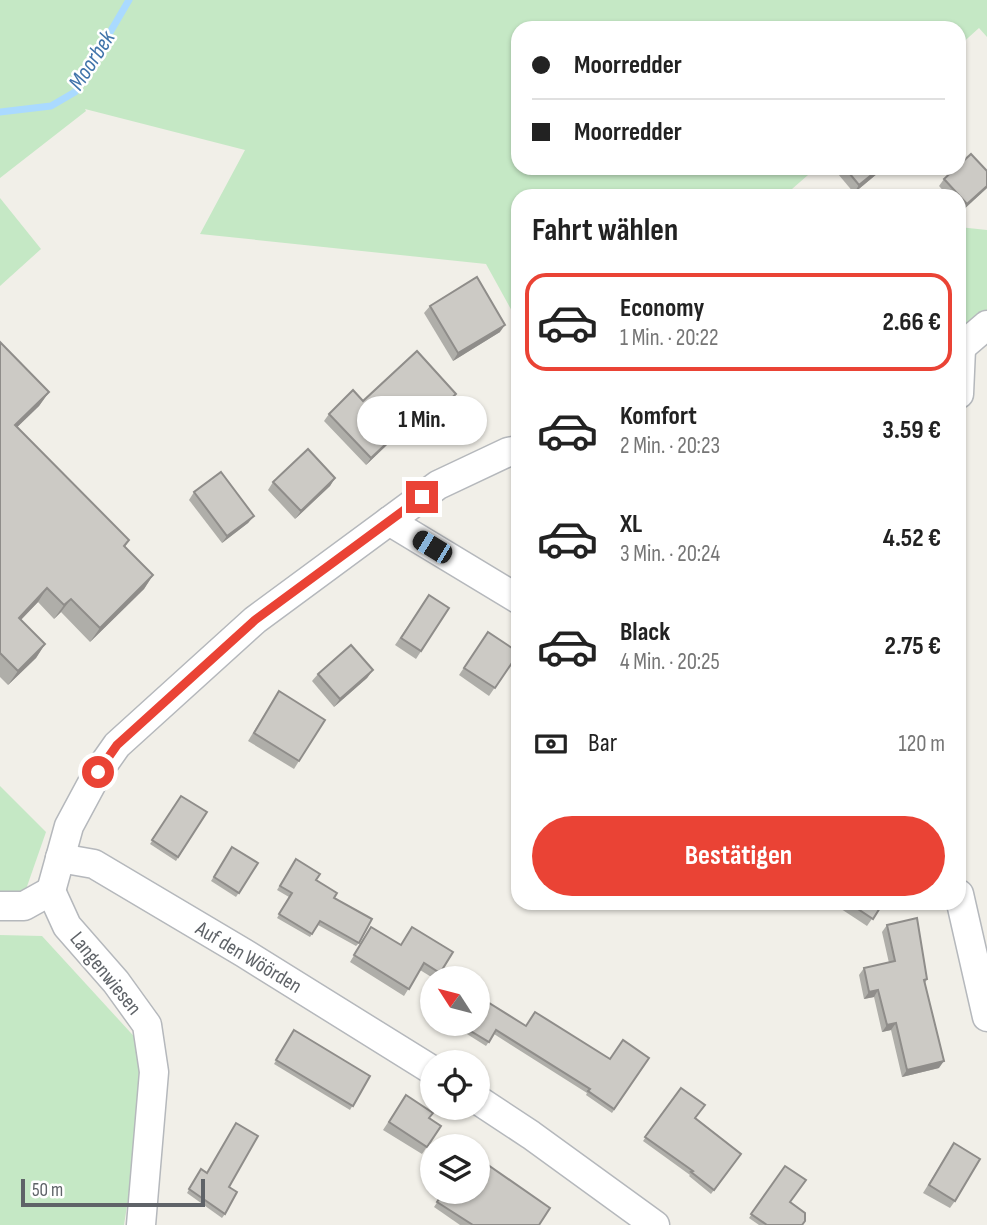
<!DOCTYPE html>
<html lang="de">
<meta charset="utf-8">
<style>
body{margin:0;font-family:"Sofia Sans Condensed",sans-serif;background:#f2f2f2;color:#222;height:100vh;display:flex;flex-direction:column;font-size:26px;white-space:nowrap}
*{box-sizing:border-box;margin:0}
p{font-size:23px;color:#767676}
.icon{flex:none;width:38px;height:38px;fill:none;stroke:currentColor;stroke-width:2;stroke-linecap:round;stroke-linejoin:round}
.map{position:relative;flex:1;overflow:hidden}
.drawer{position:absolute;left:511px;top:189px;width:455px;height:721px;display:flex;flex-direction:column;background:#fff;border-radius:21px;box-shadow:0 2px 5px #0004}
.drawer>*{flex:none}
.hud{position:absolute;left:511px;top:21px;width:455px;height:154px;border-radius:21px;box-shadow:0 2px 5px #0004;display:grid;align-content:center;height:154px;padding:0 21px;background:#fff}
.needle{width:46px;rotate:306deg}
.buttons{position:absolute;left:420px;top:966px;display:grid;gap:14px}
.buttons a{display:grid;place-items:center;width:70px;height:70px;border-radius:50%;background:#fff;box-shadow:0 2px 5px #0004;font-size:35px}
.scale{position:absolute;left:21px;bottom:18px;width:184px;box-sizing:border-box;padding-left:7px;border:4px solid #5f6368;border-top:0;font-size:19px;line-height:24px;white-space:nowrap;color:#5f6368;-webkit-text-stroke:5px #fff;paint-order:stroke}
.end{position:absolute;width:32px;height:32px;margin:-16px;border:9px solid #ea4335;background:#fff;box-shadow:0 0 0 4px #fff}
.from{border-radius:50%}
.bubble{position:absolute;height:49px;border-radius:24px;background:#fff;box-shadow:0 2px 5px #0004;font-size:23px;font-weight:700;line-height:49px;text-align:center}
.car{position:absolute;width:21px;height:42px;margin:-21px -10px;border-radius:9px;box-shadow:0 0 5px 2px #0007;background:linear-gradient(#222 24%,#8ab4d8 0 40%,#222 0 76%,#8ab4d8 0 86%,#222 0)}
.hud b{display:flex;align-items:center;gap:24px;height:66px;font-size:26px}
.hud b+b{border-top:2px solid #e0e0e0}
.hud i{width:18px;height:18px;background:#222}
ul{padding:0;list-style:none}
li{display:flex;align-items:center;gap:21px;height:98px;margin:0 14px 10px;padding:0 7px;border:4px solid transparent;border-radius:21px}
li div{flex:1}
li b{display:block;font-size:26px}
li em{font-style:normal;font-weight:700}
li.active{border-color:#ea4335}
li>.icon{width:63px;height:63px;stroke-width:1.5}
h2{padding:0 21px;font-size:32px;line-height:84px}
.pay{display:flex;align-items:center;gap:18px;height:77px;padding:0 21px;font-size:26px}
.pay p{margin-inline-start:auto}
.button{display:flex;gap:14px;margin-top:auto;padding:14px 21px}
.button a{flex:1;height:80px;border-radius:42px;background:#ea4335;color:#fff;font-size:28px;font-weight:700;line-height:80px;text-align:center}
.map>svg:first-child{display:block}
.green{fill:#c5e8c5}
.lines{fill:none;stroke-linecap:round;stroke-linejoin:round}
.stream{stroke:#aadaff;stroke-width:7}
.minor-casing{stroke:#b5b8bc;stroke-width:31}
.minor{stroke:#fff;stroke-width:28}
.wall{fill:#afaea9}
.shaded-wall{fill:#8f8d8a}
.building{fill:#cccac5;stroke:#8f8d8a;stroke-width:2}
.route{stroke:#ea4335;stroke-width:9}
.labels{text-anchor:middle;stroke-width:5;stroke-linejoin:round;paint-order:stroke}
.street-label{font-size:21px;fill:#5f6368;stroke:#fff}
.water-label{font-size:23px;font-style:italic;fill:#4174aa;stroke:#fff}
</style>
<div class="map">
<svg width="987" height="1225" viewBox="0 0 987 1225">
<rect width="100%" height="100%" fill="#f1efe8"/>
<g class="green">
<path d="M 0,0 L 987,0 L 987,37 L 979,28 L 959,46 L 959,28 L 518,28 L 518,168 L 816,168 L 784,196 L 518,196 L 518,322 L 486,264 L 200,234 L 245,150 L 85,109 L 86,111 L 0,178 Z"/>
<path d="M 0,198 L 41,249 L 0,286 Z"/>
<path d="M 959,227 L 987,230 L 987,325 L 959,349 Z"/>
<path d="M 0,786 L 46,832 L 24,895 L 0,895 Z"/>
<path d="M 0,935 L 42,936 L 141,1044 L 132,1173 L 124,1225 L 0,1225 Z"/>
</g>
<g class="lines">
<path class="stream" d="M 0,112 L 51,106 L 75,92 L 129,0"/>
<defs>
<g id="minor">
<path d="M 959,349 L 987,325"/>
<path d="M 959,394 L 961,349"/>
<path d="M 389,521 L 518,599"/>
<path d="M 60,858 L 94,864 L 244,953 L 432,1070"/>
<path d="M 51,891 L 69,826 L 98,772 L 117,745 L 255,620 L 438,485 L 508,452 L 518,450"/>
<path d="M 51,891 L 67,926 L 116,982 L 147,1025 L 154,1072 L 141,1225"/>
<path d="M 959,894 L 987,1017"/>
<path d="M 0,906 L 24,906 L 51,891"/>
<path d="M 478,1100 L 531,1135 L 655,1225"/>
</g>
</defs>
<use href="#minor" class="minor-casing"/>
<use href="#minor" class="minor"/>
</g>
<g class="wall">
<path d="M 833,168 L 881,168 L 878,173 L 854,193 Z"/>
<path d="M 987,171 L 987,188 L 962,211 L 959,208 L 959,196 L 948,196 L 939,186 L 944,179 Z"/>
<path d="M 430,306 L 500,332 L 453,361 L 424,313 Z"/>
<path d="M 0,342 L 49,392 L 39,406 L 17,427 L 129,540 L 125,547 L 153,575 L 144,589 L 90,642 L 61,612 L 54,619 L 38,602 L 21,620 L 45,644 L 36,658 L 8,685 L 0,677 Z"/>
<path d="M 363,401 L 451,401 L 422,428 L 414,419 L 366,465 L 324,421 L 329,414 Z"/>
<path d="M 335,478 L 330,486 L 295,519 L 268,490 L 273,482 Z"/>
<path d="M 194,492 L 254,516 L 248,523 L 222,543 L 189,500 Z"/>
<path d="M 429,595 L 449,608 L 416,659 L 395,645 Z"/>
<path d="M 488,632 L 518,654 L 489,696 L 459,675 Z"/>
<path d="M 373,670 L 367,678 L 334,707 L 312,681 L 318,674 Z"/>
<path d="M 279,691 L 299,761 L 294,769 L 248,741 Z"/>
<path d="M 181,796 L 207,812 L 176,861 L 150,844 Z"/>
<path d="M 232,847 L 258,863 L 236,897 L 211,881 Z"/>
<path d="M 296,859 L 334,898 L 359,943 L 356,946 L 318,925 L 310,937 L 277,918 L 289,897 L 277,890 Z"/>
<path d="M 832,903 L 883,903 L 867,926 Z"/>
<path d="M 887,925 L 927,979 L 925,983 L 939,1068 L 902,1077 L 891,1030 L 882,1032 L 874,997 L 864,999 L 859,975 L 864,968 L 889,963 L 882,932 Z"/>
<path d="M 371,927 L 400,945 L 453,952 L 436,978 L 433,978 L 420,970 L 404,996 L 350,962 Z"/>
<path d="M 451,1024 L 526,1026 L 610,1059 L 649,1058 L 612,1113 L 586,1095 L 587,1093 L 494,1034 L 486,1046 Z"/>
<path d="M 294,1030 L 370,1076 L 350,1110 L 274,1064 Z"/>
<path d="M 681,1088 L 695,1118 L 741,1154 L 711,1194 L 689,1176 L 690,1175 L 643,1141 Z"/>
<path d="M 406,1095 L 429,1118 L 441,1126 L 422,1154 L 383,1130 Z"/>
<path d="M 954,1143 L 955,1201 L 950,1208 L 923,1193 Z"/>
<path d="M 785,1166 L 790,1202 L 802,1225 L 759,1225 L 749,1218 Z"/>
<path d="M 198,1173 L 207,1173 L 229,1187 L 225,1214 L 222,1218 L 187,1193 Z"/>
<path d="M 444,1192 L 539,1225 L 460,1225 L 434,1207 Z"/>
</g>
<g class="shaded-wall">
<path d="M 880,168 L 881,168 L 878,173 L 854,193 L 859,185 Z"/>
<path d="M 987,186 L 987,188 L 962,211 L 967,204 Z"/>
<path d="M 505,325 L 500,332 L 453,361 L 458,353 Z"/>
<path d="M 49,392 L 39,406 L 5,439 L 15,425 Z"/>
<path d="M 456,394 L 451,401 L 422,428 L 427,420 Z"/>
<path d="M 420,412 L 414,419 L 366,465 L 371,458 Z"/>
<path d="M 335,478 L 330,486 L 295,519 L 301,511 Z"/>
<path d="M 254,516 L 248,523 L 222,543 L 227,536 Z"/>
<path d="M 153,575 L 144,589 L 90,642 L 100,628 Z"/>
<path d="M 47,588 L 38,602 L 10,631 L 19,618 Z"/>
<path d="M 71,599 L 61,612 L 54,619 L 64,605 Z"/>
<path d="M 45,644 L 36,658 L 8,685 L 18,671 Z"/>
<path d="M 373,670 L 367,678 L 334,707 L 340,699 Z"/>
<path d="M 878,990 L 874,997 L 864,999 L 869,992 Z"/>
<path d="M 896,1023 L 891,1030 L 882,1032 L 887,1025 Z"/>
<path d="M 944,1061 L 939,1068 L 902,1077 L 907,1070 Z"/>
</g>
<g class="building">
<path d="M 971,154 L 987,171 L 987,186 L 967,204 L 944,179 L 956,168 L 959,168 L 959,165 Z"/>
<path d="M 845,168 L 880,168 L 859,185 Z"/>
<path d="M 477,277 L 505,325 L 458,353 L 430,306 Z"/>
<path d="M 0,342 L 49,392 L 15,425 L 129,540 L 124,546 L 153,575 L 100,628 L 71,599 L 64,605 L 47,588 L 19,618 L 45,644 L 18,671 L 0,653 Z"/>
<path d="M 417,351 L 456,394 L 427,420 L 420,412 L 371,458 L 329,414 L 353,390 L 363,401 Z"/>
<path d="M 308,449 L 335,478 L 301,511 L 273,482 Z"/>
<path d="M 221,472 L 254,516 L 227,536 L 194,492 Z"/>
<path d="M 429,595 L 449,608 L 421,651 L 401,638 Z"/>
<path d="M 488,632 L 518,652 L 518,654 L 495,688 L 464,668 Z"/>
<path d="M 351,645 L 373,670 L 340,699 L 318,674 Z"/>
<path d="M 279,691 L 325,720 L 299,761 L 254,733 Z"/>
<path d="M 181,796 L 207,812 L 178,857 L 152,840 Z"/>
<path d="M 232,847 L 258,863 L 239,893 L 214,877 Z"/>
<path d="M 296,859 L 320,874 L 316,880 L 337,893 L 334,898 L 372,919 L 359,943 L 320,921 L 312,934 L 279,914 L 292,893 L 280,886 Z"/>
<path d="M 849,903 L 883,903 L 873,919 Z"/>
<path d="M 917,918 L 927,979 L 924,980 L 944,1061 L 907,1070 L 896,1023 L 887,1025 L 878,990 L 869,992 L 864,968 L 895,961 L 887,925 Z"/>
<path d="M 371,927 L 401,945 L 412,927 L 453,952 L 440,973 L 424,963 L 409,989 L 354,955 Z"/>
<path d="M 478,996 L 526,1026 L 535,1012 L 610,1059 L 623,1040 L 649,1058 L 614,1109 L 588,1091 L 590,1089 L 496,1030 L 489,1042 L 459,1024 L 478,1024 Z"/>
<path d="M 294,1030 L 370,1076 L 353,1106 L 276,1060 Z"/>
<path d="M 681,1088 L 705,1105 L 695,1118 L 741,1154 L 714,1190 L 691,1172 L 693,1171 L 645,1137 Z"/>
<path d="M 406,1095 L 433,1113 L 429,1118 L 441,1126 L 427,1147 L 389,1122 Z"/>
<path d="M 236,1123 L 258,1136 L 229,1187 L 237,1192 L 225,1214 L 189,1189 L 201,1169 L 207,1173 Z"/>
<path d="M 954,1143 L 980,1159 L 955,1201 L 929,1185 Z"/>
<path d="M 478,1158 L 550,1208 L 539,1225 L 473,1225 L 437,1202 L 444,1192 L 478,1192 Z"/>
<path d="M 785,1166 L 806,1180 L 790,1202 L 805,1213 L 805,1221 L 802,1225 L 767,1225 L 751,1214 Z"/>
</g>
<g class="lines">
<path class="route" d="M 98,772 L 117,745 L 255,620 L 422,497"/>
</g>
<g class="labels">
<g class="street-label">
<text transform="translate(249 957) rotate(31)" y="7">Auf den Wöörden</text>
<text transform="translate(106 973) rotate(51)" y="7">Langenwiesen</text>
</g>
<g class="water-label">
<text transform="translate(91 60) rotate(-57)" y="8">Moorbek</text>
</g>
</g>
</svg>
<div class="buttons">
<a><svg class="needle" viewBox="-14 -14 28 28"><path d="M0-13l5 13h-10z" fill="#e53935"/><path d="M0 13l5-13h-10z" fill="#767676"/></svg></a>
<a><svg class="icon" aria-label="locate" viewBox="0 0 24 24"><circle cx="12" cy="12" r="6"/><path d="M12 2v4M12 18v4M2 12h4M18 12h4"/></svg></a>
<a><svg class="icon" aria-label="layers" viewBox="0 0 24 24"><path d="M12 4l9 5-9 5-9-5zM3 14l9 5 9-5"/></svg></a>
</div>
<div class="scale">50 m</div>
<i class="end from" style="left:98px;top:772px"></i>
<i class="end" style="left:422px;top:497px"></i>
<div class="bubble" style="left:357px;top:396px;width:130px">1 Min.</div>
<i class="car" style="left:432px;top:547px;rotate:301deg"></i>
<div class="hud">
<b><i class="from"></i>Moorredder</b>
<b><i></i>Moorredder</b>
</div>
<section class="drawer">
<h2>Fahrt wählen</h2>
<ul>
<li class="active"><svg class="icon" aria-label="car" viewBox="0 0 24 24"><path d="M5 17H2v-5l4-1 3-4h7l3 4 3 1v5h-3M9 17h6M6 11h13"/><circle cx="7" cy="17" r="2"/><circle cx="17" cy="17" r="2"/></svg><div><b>Economy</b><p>1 Min. · 20:22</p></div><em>2.66 €</em></li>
<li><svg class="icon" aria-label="car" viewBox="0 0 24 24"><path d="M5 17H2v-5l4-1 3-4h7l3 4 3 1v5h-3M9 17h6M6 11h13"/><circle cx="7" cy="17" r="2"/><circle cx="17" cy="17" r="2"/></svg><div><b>Komfort</b><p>2 Min. · 20:23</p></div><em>3.59 €</em></li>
<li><svg class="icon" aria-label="car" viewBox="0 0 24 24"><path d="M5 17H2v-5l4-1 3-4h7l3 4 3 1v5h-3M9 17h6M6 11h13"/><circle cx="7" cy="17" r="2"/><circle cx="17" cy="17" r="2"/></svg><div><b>XL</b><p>3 Min. · 20:24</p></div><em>4.52 €</em></li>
<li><svg class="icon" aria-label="car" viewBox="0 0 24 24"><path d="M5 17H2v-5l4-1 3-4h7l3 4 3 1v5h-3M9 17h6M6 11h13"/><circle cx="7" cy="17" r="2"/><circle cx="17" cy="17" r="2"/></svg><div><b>Black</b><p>4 Min. · 20:25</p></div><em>2.75 €</em></li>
</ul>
<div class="pay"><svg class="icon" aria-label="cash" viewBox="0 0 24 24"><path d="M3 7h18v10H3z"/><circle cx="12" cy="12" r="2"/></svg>Bar<p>120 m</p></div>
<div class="button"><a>Bestätigen</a></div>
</section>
</div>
